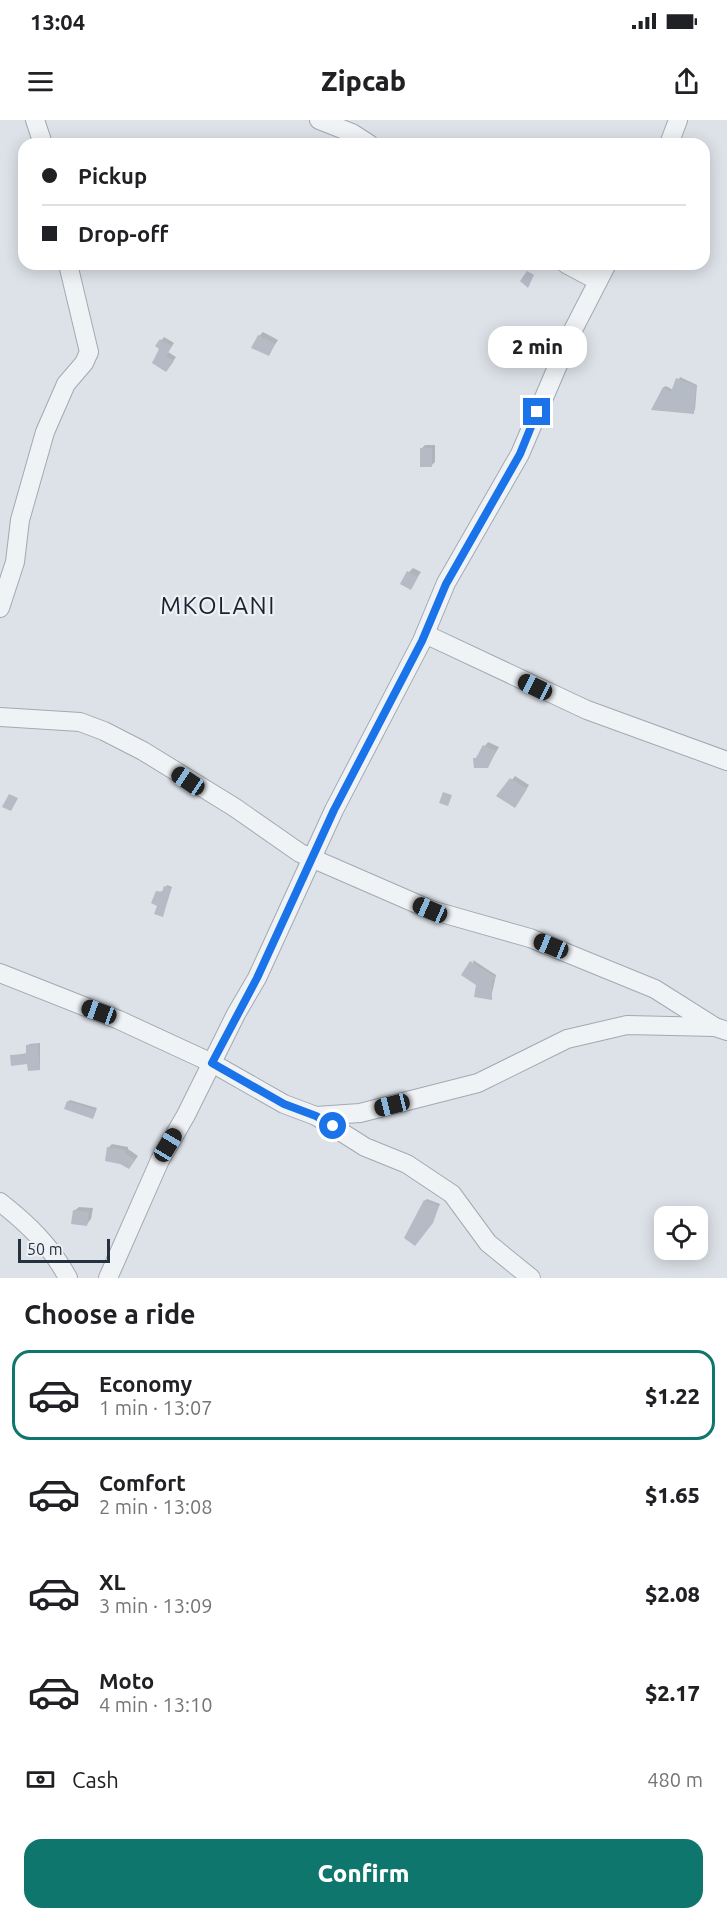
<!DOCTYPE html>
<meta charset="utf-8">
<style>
body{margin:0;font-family:Ubuntu,sans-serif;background:#f2f2f2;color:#202124;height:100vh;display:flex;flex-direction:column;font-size:22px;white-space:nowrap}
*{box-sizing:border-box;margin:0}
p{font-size:20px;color:#757577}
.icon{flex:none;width:33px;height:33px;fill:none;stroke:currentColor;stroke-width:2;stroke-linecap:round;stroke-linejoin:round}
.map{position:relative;height:1158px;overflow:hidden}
.side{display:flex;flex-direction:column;background:#fff;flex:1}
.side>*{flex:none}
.banner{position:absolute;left:18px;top:18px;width:692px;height:132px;border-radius:18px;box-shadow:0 3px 15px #0003;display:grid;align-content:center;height:132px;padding:0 24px;background:#fff}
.fabs{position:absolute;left:654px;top:1086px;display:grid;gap:12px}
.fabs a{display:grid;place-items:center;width:54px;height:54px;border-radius:12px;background:#fff;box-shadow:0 3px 15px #0003;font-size:30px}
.scale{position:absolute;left:18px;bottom:15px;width:92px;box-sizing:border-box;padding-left:6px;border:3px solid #26313f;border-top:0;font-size:16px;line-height:21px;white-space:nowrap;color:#26313f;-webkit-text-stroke:4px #edf1f5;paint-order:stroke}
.end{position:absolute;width:27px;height:27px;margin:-14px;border:8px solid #1a73e8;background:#fff;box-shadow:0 0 0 3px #fff}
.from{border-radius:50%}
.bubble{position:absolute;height:42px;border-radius:18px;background:#fff;box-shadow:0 3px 15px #0003;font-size:20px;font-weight:800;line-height:42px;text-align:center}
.car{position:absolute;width:18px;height:36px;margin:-18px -9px;border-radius:8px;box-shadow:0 0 4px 2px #0007;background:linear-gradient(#222 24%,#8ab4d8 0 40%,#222 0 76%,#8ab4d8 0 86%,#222 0)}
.banner b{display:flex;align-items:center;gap:21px;height:57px;font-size:22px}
.banner b+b{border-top:2px solid #e0e0e0}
.banner i{width:15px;height:15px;background:#202124}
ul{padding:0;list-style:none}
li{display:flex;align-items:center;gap:18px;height:90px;margin:0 12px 9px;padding:0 12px;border:3px solid transparent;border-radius:18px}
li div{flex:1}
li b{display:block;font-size:22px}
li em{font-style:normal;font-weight:800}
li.active{border-color:#0f766e}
li>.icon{width:54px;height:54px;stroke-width:1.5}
h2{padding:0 24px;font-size:27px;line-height:72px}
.pay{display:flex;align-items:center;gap:15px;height:66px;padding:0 24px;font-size:22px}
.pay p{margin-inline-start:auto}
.cta{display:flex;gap:12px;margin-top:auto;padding:12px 24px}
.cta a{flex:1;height:69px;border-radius:18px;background:#0f766e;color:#fff;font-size:24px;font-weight:800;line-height:69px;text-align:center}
.status{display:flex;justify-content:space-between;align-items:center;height:42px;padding:0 30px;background:#fff;direction:ltr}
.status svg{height:16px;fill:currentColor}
header{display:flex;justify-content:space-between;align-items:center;height:78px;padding:0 24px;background:#fff;font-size:27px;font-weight:800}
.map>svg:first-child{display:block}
.shadow{fill:#0003}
.building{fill:#b4bbc5}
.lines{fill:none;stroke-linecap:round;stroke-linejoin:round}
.minor-casing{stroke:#a2a9b2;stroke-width:20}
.minor{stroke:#f0f3f6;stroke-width:18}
.route{stroke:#1a73e8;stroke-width:8}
.labels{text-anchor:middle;stroke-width:4.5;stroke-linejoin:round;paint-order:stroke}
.quarter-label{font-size:24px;letter-spacing:1.5px;fill:#19222f;stroke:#edf1f5}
</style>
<div class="status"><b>13:04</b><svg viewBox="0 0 49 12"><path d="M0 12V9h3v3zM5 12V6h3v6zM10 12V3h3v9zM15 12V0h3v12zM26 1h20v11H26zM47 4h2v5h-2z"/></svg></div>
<header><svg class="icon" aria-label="menu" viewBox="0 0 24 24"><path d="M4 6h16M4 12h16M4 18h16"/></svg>Zipcab<svg class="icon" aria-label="share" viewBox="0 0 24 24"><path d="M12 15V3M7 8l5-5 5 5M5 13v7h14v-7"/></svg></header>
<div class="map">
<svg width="727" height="1158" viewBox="0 0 727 1158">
<rect width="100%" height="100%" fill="#dde2e8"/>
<g class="shadow">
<path d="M 263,212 L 278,220 L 269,234 L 259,216 Z"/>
<path d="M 164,217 L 174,223 L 168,232 L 176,237 L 169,247 L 161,229 L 157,226 Z"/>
<path d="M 680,257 L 697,265 L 695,290 L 653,289 L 664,267 L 666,266 L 673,270 Z"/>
<path d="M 425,325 L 435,325 L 435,342 L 431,346 L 421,329 Z"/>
<path d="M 413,448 L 421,452 L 410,468 L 409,452 Z"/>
<path d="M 488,622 L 499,627 L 488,646 L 475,639 Z"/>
<path d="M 515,656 L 529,665 L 518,682 L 499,676 Z"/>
<path d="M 167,765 L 172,767 L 163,795 L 158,772 L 164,771 Z"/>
<path d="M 473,840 L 496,855 L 491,878 L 477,864 Z"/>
<path d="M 40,923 L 40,949 L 12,936 L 27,933 L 29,924 Z"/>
<path d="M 70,980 L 97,988 L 94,996 L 93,997 L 68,982 Z"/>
<path d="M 112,1024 L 128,1027 L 128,1029 L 138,1036 L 129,1048 L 108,1028 Z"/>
<path d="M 427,1079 L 440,1084 L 433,1099 L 425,1081 Z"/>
<path d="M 79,1087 L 93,1088 L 91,1099 L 87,1104 L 74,1091 Z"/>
</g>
<g class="building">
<path d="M 527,151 L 534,155 L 528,168 L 520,161 Z"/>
<path d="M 258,215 L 275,224 L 269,236 L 251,228 Z"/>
<path d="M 160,219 L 172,226 L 166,236 L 174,241 L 166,252 L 152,243 L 159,229 L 155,226 Z"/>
<path d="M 676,258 L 696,266 L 694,294 L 651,290 L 663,267 L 671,272 Z"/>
<rect x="420" y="328" width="12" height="19"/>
<path d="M 407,451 L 418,457 L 411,470 L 400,464 Z"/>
<path d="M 483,625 L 496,631 L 488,648 L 474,648 L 473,638 L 476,638 Z"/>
<path d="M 510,658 L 527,669 L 515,688 L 496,676 Z"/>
<path d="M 443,672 L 452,675 L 448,686 L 439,683 Z"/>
<path d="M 9,674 L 18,678 L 11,691 L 2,687 Z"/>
<path d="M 164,766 L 171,768 L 163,797 L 154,794 L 157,786 L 151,783 L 156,771 L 162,772 Z"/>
<path d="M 470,841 L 496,857 L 492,861 L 492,880 L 474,877 L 476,865 L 461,855 Z"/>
<path d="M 38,924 L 40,950 L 28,951 L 27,944 L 11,946 L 10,935 L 26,934 L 26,925 Z"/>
<path d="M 67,981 L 96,990 L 93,999 L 64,989 Z"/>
<path d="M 107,1027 L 125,1030 L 125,1033 L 135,1040 L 129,1049 L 120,1044 L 105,1041 Z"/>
<path d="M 424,1080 L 439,1086 L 433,1103 L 415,1126 L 404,1118 Z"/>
<path d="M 73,1090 L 89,1092 L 87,1106 L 71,1104 Z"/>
</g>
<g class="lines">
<defs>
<g id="minor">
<path d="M 35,0 L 43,24"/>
<path d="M 319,0 L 352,13 L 369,24"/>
<path d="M 669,24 L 678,0"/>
<path d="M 566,144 L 598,161"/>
<path d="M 0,488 L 15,442 L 20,400 L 45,312 L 66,264 L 84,243 L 89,232 L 68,144"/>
<path d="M 425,514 L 587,590 L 727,641"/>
<path d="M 0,597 L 80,602 L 104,611 L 143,631 L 234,687 L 300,733 L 431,790 L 530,818 L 655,869 L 715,907"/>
<path d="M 0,853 L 119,900 L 212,943 L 284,984 L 316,996 L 360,993 L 478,963 L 567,919 L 627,905 L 715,907 L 727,911"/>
<path d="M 316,996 L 365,1027 L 407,1044 L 452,1074 L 488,1123 L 531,1158"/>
<path d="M 0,1082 C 28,1104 51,1126 68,1158"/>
<path d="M 108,1158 L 160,1040 L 186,995 L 236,894 L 257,858 L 334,690 L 422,521 L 446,463 L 520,334 L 572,212 L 607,144"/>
</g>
</defs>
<use href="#minor" class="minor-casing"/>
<use href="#minor" class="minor"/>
</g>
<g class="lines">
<path class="route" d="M 333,1006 L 316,996 L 284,984 L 212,943 L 257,858 L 334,690 L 422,521 L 446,464 L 520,334 L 537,292"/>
</g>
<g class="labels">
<g class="quarter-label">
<text x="218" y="494">MKOLANI</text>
</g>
</g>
</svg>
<div class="fabs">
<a><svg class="icon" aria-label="locate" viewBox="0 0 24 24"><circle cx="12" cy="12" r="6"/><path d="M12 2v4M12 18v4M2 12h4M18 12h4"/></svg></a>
</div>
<div class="scale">50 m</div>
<i class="end from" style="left:333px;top:1006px"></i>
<i class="end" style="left:537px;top:292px"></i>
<div class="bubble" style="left:488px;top:206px;width:99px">2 min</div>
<i class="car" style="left:535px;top:567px;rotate:296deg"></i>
<i class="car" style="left:188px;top:661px;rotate:304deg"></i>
<i class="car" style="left:430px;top:790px;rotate:294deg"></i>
<i class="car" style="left:551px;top:826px;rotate:292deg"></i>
<i class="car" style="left:99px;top:892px;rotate:290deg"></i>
<i class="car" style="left:392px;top:985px;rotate:256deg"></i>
<i class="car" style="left:168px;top:1025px;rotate:31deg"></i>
<div class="banner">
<b><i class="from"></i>Pickup</b>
<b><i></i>Drop-off</b>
</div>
</div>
<section class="side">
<h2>Choose a ride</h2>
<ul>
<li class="active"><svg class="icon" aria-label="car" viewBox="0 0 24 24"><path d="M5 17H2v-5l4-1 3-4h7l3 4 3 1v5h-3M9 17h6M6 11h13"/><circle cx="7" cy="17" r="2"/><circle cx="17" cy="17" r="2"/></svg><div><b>Economy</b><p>1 min · 13:07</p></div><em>$1.22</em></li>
<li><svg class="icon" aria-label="car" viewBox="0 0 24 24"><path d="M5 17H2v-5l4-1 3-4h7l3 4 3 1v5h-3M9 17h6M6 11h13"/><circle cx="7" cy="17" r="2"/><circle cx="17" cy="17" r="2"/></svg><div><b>Comfort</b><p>2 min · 13:08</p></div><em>$1.65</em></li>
<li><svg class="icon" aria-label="car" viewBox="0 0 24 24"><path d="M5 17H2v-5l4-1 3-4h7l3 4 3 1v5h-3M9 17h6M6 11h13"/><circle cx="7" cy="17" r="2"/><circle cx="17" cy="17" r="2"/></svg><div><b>XL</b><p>3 min · 13:09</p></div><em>$2.08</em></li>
<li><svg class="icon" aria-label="car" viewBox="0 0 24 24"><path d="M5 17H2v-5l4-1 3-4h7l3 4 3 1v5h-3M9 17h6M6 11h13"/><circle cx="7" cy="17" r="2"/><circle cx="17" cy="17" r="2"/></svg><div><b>Moto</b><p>4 min · 13:10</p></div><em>$2.17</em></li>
</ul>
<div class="pay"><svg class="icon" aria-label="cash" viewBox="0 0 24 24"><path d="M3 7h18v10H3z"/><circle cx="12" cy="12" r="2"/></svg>Cash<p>480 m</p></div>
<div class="cta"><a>Confirm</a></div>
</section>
